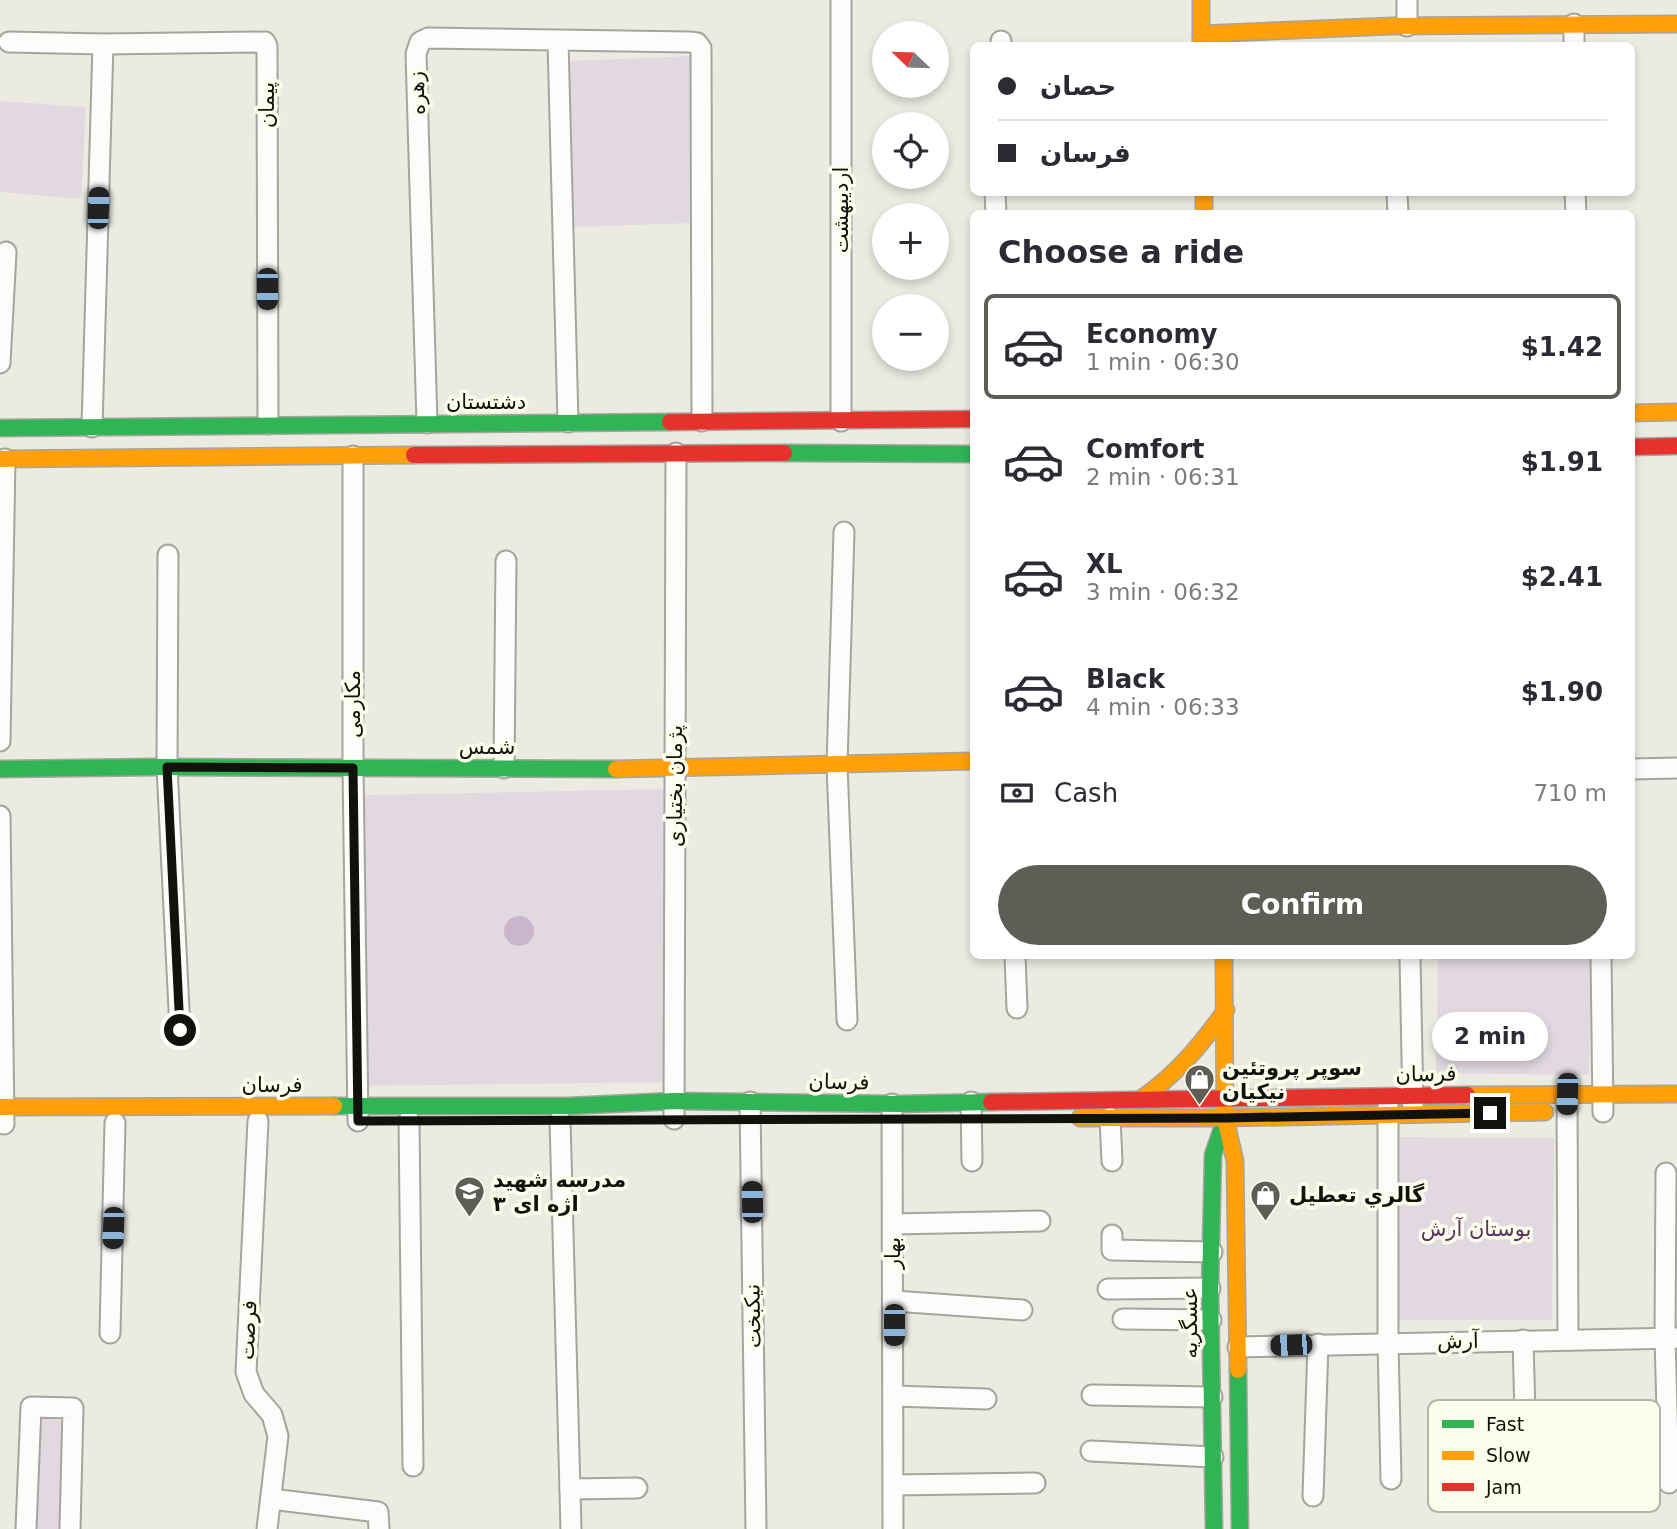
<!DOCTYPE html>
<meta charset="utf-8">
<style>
body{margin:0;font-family:"DejaVu Sans",Cairo,sans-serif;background:#f2f2f3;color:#2b2b33;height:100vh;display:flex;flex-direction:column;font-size:26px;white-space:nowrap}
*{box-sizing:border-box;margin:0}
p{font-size:23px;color:#7c7c81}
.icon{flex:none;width:38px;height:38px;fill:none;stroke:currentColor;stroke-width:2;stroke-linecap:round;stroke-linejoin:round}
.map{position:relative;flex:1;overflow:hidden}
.sheet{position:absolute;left:970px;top:210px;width:665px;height:749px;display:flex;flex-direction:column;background:#fff;border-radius:10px;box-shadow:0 4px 10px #0003}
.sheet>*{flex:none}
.banner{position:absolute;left:970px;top:42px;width:665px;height:154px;border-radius:10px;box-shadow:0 4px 10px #0003;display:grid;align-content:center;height:154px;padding:0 28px;background:#fff}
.needle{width:46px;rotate:293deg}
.buttons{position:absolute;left:872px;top:21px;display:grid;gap:14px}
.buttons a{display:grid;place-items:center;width:77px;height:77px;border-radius:50%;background:#fff;box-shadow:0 4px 10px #0003;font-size:35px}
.end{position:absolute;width:32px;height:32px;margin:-16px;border:9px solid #12120c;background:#fff;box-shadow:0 0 0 4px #fff}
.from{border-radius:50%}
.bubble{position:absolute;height:49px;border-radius:24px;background:#fff;box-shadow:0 4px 10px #0003;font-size:23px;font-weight:700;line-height:49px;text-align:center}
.car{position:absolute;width:21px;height:42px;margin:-21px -10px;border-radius:9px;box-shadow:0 0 5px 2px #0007;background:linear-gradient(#222 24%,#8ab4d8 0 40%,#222 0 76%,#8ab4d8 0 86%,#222 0)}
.banner b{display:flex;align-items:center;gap:24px;height:66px;font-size:26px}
.banner b+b{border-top:2px solid #e1e1e2}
.banner i{width:18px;height:18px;background:#2b2b33}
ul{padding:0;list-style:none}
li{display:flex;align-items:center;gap:21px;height:105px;margin:0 14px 10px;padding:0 14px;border:4px solid transparent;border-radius:10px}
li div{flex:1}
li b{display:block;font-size:26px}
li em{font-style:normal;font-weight:700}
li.on{border-color:#5e5e57}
li>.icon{width:63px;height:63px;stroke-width:1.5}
h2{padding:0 28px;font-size:32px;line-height:84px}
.pay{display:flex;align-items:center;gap:18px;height:77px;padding:0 28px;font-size:26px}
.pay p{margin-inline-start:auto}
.button{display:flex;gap:14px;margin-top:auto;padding:14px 28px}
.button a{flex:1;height:80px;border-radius:42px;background:#5e5e57;color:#fff;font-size:28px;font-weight:700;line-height:80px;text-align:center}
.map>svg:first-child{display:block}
.green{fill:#e2d9e0}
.water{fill:#c9b6ca}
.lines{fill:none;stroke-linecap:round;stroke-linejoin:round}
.street-casing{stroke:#a5a59e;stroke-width:23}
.fast-casing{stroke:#a5a59e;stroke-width:19}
.slow-casing{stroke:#a5a59e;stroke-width:19}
.jam-casing{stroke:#a5a59e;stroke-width:19}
.street{stroke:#fcfcfb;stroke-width:19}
.fast{stroke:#30b455;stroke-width:16}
.slow{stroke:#ff9f0a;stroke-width:16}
.jam{stroke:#e5322d;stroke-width:16}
.route{stroke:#12120c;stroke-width:9}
.labels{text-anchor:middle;stroke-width:7;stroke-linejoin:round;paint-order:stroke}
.street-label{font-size:21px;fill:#12120c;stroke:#fcfdeb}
.poi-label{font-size:21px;font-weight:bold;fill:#12120c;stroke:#fcfdeb;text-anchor:start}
.park-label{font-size:21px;fill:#59355f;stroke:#fcfdeb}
.key{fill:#fcfdeb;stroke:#b6b6a8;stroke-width:2}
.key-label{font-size:19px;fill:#12120c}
</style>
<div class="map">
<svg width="1677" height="1529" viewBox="0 0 1677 1529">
<rect width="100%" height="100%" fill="#ebebe2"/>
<g class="green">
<path d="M 692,56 L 693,223 L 572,227 L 568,61 Z"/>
<path d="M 0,101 L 86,107 L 81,199 L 0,192 Z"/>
<path d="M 668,789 L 668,1082 L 366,1086 L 365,795 Z"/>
<path d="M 1438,956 L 1591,956 L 1589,1075 L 1436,1073 Z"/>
<path d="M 1400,1137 L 1554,1138 L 1552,1320 L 1399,1320 Z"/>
<path d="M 39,1419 L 61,1420 L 61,1529 L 38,1529 Z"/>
</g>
<circle class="water" cx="519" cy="931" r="15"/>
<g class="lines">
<defs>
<g id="street">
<path d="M 841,0 L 841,421"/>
<path d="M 1574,24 L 1574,46"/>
<path d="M 1407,26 L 1407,0"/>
<path d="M 558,41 L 568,422"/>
<path d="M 9,42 L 103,44 L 265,42 L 267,46 L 268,424"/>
<path d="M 1001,46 L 1001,41"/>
<path d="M 995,192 L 996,214"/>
<path d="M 1397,192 L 1398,214"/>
<path d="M 1575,192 L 1576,214"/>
<path d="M 0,363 L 6,252"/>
<path d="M 427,423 L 416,54 L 420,42 L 428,38 L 690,42 L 697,43 L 701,48 L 702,421"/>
<path d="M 92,427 L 103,44"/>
<path d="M 353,456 L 353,768 L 358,1121"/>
<path d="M 844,532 L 837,765 L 847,1020"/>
<path d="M 168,555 L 167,767 L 180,1030"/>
<path d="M 0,741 L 5,459"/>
<path d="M 504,768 L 506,561"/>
<path d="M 1631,769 L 1677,768"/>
<path d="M 0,816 L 4,1124"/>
<path d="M 1015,956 L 1017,1008"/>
<path d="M 1410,956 L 1413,1107"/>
<path d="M 1601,956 L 1603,1112"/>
<path d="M 1567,1094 L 1568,1340"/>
<path d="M 750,1102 L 756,1529"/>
<path d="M 971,1102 L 972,1161"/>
<path d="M 1388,1103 L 1388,1342 L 1391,1479"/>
<path d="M 892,1104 L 893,1529"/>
<path d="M 1110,1118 L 1112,1161"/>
<path d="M 674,1119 L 676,453"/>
<path d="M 409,1120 L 413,1466"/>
<path d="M 560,1120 L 571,1529"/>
<path d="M 258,1121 L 246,1372 L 254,1394 L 272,1415 L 278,1436 L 267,1529"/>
<path d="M 1666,1173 L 1665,1338 L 1669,1483"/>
<path d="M 893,1224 L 1040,1221"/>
<path d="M 1112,1235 L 1112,1250 L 1212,1252"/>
<path d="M 1108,1289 L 1210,1288"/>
<path d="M 894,1301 L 1022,1310"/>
<path d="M 1123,1319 L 1211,1320"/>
<path d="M 110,1333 L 115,1123"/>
<path d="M 1523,1340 L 1527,1489"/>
<path d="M 1238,1347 L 1677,1338"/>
<path d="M 1092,1395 L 1212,1397"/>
<path d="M 894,1396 L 986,1399"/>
<path d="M 1091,1451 L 1213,1457"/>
<path d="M 894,1485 L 1035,1483"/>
<path d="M 570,1489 L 637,1488"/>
<path d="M 1313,1496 L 1318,1344"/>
<path d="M 271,1499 L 378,1512 L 379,1529"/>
<path d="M 26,1529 L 31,1407 L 73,1408 L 70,1529"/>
</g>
<g id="fast">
<path d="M 0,428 L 670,422"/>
<path d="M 784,453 L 973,454"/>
<path d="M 0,769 L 157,767 L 616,769"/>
<path d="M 334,1106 L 568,1106 L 674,1101 L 899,1104 L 991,1102"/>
<path d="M 1238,1370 L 1240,1529"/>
<path d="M 1214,1529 L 1210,1288 L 1213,1155 L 1225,1120"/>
</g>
<g id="slow">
<path d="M 1201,0 L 1201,46"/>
<path d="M 1201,34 L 1392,26 L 1677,24"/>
<path d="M 1204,192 L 1204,214"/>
<path d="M 1631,413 L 1677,412"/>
<path d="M 0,459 L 414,455"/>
<path d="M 616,769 L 973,761"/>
<path d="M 1224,956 L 1225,1118 L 1235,1161 L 1238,1370"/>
<path d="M 1467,1095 L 1677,1094"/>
<path d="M 1141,1099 C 1176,1075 1201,1045 1226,1010"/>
<path d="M 0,1107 L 334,1106"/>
<path d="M 1080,1118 L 1225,1118 L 1545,1112"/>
</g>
<g id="jam">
<path d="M 670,422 L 973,419"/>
<path d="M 1631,447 L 1677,446"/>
<path d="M 414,455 L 784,453"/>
<path d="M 991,1102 L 1467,1095"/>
</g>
</defs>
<use href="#street" class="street-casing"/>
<use href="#fast" class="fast-casing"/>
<use href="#slow" class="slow-casing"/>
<use href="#jam" class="jam-casing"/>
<use href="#street" class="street"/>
<use href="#fast" class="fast"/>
<use href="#slow" class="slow"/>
<use href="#jam" class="jam"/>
</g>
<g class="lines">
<path class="route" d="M 180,1030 L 167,767 L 353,768 L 358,1121 L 1225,1118 L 1490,1113"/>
</g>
<defs>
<symbol id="shop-pin" viewBox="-11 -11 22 30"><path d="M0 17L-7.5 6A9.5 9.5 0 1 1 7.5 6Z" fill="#5e5e57" stroke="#fcfdeb"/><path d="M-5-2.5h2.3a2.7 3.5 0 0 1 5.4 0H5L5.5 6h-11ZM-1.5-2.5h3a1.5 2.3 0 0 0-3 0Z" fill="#fff"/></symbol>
<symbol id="school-pin" viewBox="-11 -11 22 30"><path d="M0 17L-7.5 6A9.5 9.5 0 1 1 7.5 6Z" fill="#5e5e57" stroke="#fcfdeb"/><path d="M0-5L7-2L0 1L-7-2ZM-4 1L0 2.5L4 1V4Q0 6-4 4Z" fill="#fff"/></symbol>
</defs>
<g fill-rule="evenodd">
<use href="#shop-pin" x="1182" y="1062" width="35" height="47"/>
<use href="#school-pin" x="452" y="1174" width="35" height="47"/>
<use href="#shop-pin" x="1248" y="1178" width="35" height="47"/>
</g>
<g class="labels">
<g class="street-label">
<text transform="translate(417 93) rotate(-92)" y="7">زهره</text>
<text transform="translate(267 105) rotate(-90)" y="7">پیمان</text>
<text transform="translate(841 210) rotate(-90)" y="7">اردیبهشت</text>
<text x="486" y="409">دشتستان</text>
<text transform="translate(353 704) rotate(-90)" y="7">مکارمی</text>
<text x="487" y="754">شمس</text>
<text transform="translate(675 786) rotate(-90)" y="7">پژمان بختیاری</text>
<text transform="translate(1426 1074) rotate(-1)" y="7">فرسان</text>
<text transform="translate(839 1082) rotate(1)" y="7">فرسان</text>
<text x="272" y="1092">فرسان</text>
<text transform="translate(893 1253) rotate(-90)" y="7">بهار</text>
<text transform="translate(753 1316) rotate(-91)" y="7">نیکبخت</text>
<text transform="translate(1190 1323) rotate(-90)" y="7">عسگریه</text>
<text transform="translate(248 1330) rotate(-87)" y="7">فرصت</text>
<text transform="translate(1458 1341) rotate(-1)" y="7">آرش</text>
</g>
<g class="poi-label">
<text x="1222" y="1075">سوپر پروتئین<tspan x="1222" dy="24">نیکیان</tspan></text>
<text x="493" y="1187">مدرسه شهید<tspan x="493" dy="24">اژه ای ۳</tspan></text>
<text x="1289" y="1202">گالري تعطيل</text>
</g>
<g class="park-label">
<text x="1476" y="1236">بوستان آرش</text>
</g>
</g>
<rect x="1428" y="1400" width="232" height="112" rx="10" class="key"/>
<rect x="1442" y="1420" width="32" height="8" fill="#30b455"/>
<rect x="1442" y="1451" width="32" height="9" fill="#ff9f0a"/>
<rect x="1442" y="1483" width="32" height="8" fill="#e5322d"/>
<g class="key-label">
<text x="1486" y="1431">Fast</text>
<text x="1486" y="1462">Slow</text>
<text x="1486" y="1494">Jam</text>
</g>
</svg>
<div class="buttons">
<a><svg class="needle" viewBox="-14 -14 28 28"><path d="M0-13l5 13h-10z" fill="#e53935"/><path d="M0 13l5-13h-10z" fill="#7c7c81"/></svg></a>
<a><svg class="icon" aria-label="locate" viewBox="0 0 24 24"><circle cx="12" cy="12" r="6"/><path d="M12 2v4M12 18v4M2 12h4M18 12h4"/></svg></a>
<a>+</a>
<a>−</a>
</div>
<i class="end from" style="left:180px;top:1030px"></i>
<i class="end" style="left:1490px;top:1113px"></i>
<div class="bubble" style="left:1432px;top:1012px;width:116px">2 min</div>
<i class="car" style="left:98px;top:208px;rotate:2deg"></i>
<i class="car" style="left:267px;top:289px;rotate:180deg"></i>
<i class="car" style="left:1567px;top:1094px;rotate:182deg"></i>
<i class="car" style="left:752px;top:1202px;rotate:359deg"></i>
<i class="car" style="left:113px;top:1228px;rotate:182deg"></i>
<i class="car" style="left:894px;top:1325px;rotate:180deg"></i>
<i class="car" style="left:1291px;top:1345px;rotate:268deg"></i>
<div class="banner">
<b><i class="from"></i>حصان</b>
<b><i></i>فرسان</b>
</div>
<section class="sheet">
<h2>Choose a ride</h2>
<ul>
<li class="on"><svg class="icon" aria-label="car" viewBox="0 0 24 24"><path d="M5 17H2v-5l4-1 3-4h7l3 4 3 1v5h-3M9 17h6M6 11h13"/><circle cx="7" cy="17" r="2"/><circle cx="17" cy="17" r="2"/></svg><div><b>Economy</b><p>1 min · 06:30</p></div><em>$1.42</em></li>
<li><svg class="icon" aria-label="car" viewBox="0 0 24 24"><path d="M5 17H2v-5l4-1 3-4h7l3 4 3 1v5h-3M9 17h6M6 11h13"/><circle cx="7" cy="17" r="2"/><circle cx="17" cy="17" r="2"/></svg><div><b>Comfort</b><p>2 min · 06:31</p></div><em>$1.91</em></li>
<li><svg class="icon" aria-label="car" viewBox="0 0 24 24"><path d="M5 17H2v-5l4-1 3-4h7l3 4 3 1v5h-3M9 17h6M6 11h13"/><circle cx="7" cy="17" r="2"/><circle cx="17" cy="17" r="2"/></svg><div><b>XL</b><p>3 min · 06:32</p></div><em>$2.41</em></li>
<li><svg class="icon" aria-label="car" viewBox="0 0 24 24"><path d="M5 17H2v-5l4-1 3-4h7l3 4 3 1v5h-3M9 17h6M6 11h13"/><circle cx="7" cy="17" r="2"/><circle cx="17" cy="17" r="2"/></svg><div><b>Black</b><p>4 min · 06:33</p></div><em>$1.90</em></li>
</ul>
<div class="pay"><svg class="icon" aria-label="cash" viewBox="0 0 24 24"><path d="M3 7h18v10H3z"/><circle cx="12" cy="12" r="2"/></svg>Cash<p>710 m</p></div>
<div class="button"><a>Confirm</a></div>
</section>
</div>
